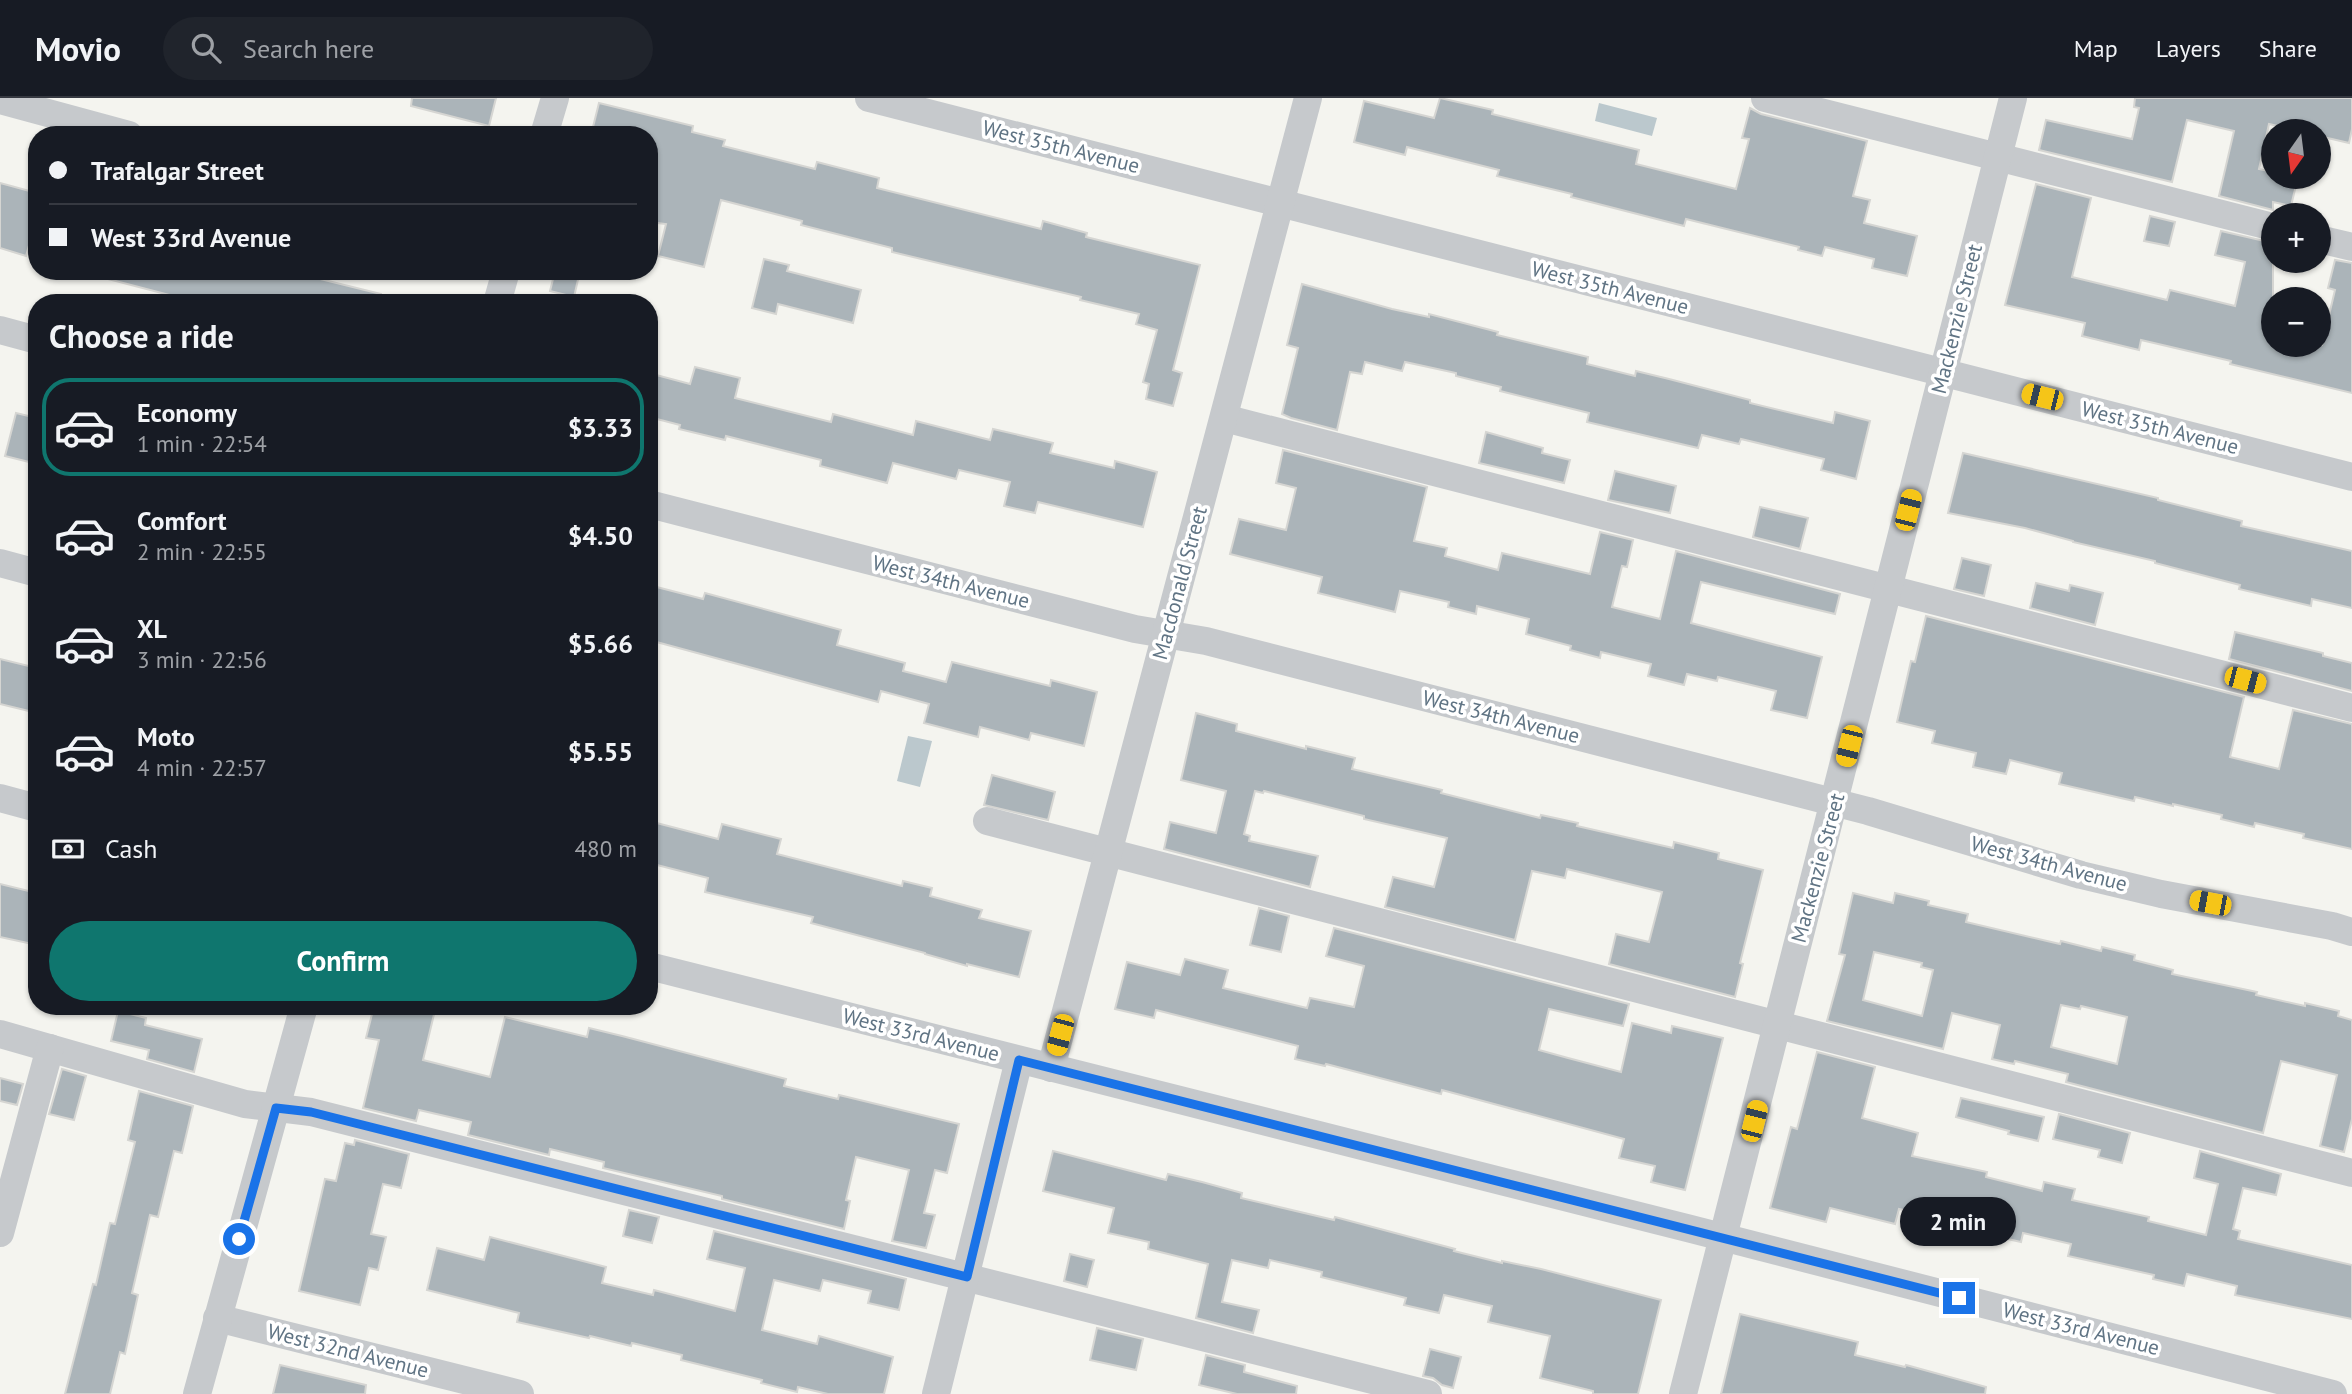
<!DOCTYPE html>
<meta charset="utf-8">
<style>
body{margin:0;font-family:"PT Sans",sans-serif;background:#20242c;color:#f1f3f6;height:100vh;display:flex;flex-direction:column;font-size:26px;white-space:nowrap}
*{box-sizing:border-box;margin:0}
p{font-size:23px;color:#9ea1a6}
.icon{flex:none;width:38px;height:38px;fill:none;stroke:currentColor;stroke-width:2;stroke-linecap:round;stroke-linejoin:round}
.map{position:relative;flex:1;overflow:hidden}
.details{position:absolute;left:28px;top:196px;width:630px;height:721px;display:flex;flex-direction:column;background:#171b24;border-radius:28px;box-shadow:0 2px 5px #0004}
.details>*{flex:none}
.guide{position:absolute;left:28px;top:28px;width:630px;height:154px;border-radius:28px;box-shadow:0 2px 5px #0004;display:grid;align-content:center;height:154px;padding:0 21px;background:#171b24}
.needle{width:46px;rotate:194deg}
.buttons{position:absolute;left:2261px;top:21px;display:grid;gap:14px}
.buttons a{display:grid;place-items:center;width:70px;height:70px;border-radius:50%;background:#171b24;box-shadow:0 2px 5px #0004;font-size:35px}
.end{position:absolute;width:32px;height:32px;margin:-16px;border:9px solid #1a73e8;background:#fff;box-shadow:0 0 0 4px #fff}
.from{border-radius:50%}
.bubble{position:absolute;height:49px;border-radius:24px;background:#171b24;box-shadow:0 2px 5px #0004;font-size:23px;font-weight:700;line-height:49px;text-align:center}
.car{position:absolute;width:21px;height:42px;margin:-21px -10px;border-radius:9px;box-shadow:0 0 5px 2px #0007;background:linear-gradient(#f5c518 24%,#345 0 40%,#f5c518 0 76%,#345 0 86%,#f5c518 0)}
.guide b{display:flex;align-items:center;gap:24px;height:66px;font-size:26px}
.guide b+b{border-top:2px solid #363941}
.guide i{width:18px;height:18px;background:#f1f3f6}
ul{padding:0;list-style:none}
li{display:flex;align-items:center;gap:21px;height:98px;margin:0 14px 10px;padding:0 7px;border:4px solid transparent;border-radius:28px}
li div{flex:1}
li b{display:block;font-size:26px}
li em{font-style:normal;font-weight:700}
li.active{border-color:#0f766e}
li>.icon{width:63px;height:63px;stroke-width:1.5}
h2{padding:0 21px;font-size:32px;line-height:84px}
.pay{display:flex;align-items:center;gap:18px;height:77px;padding:0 21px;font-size:26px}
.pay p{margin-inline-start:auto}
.button{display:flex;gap:14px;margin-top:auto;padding:14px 21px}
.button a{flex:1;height:80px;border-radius:42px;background:#0f766e;color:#fff;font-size:28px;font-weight:700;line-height:80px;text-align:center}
header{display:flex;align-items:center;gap:42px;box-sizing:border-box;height:98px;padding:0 35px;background:#171b24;border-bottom:2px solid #363941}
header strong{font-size:33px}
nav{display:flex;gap:38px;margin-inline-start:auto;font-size:24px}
.search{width:490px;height:63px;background:#20242c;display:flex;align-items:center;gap:18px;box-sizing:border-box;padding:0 24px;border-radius:38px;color:#9ea1a6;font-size:26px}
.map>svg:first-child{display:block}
.water{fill:#bbc8cd}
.building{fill:#abb4b9;stroke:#d5d5d2;stroke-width:2;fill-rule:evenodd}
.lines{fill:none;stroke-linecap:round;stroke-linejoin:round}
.minor{stroke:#c6c9cc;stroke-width:28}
.route{stroke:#1a73e8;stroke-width:9}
.labels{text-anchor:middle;stroke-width:7;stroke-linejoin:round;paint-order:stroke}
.street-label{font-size:21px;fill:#607484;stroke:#fff}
</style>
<header>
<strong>Movio</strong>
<div class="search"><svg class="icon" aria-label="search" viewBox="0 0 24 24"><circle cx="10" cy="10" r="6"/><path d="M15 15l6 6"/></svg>Search here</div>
<nav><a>Map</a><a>Layers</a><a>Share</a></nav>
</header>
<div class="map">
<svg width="2352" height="1296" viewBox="0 0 2352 1296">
<rect width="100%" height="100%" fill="#f4f4ef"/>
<g class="water">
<path d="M 1599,5 L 1657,20 L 1652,38 L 1595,23 Z"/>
<path d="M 908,638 L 932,643 L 920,689 L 897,683 Z"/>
</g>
<g class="building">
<path d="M 412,0 L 496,0 L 489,28 L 411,8 Z"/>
<path d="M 1440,0 L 1493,12 L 1492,16 L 1639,52 L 1636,66 L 1736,91 L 1749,41 L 1742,40 L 1750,10 L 1761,16 L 1867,43 L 1853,98 L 1870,102 L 1864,125 L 1917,138 L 1907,178 L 1872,170 L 1874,161 L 1825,149 L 1822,158 L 1798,152 L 1799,149 L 1686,121 L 1684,128 L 1571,99 L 1572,96 L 1497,78 L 1499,72 L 1407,49 L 1405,57 L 1354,44 L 1364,3 L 1434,20 Z"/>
<path d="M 2135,0 L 2352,0 L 2352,31 L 2349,45 L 2319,38 L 2319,33 L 2300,33 L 2269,26 L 2259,71 L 2273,74 L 2273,79 L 2298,79 L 2291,108 L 2273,104 L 2273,112 L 2219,98 L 2234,33 L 2187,22 L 2172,84 L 2039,52 L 2046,22 L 2132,41 L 2139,10 L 2134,9 Z"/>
<path d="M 599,5 L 693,28 L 692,34 L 725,42 L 723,48 L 815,71 L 817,64 L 879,80 L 877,90 L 1041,131 L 1043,123 L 1087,135 L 1086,139 L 1200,167 L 1173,272 L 1182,275 L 1173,308 L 1146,301 L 1149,286 L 1143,284 L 1157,232 L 1136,226 L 1139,216 L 1080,202 L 1081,199 L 892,154 L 892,150 L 801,127 L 802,123 L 721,102 L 704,169 L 658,158 L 666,126 L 649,124 L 649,37 L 591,37 Z"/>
<path d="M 0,85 L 37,95 L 37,119 L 26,158 L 0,150 Z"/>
<path d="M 2036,86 L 2091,100 L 2072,179 L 2167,202 L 2170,192 L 2235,208 L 2245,164 L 2215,157 L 2221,133 L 2273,145 L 2273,247 L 2322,247 L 2335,192 L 2328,190 L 2335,162 L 2352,165 L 2352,295 L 2230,266 L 2231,263 L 2141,242 L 2139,252 L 2082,238 L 2085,225 L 2005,207 Z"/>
<path d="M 2150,118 L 2175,124 L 2169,148 L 2144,143 Z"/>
<path d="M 764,161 L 789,167 L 787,173 L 861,192 L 853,225 L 778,206 L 776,216 L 752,210 Z"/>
<path d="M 109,173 L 288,173 L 381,196 L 380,205 L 200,205 L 108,181 Z"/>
<path d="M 555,173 L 580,173 L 574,199 L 550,193 Z"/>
<path d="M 1302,186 L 1392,211 L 1429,219 L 1429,216 L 1498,234 L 1497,237 L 1588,259 L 1587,266 L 1635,278 L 1636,273 L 1669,281 L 1750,302 L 1750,305 L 1833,325 L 1835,314 L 1870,323 L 1856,381 L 1821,372 L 1824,361 L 1741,341 L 1739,346 L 1702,337 L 1698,350 L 1587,324 L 1589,315 L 1500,293 L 1501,289 L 1456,278 L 1456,275 L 1405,264 L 1402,273 L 1365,264 L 1362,276 L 1350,274 L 1337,332 L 1291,320 L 1282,316 L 1298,250 L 1287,247 Z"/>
<path d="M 695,269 L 740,280 L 735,300 L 831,324 L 833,316 L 913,337 L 916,323 L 990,342 L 993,331 L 1053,345 L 1050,355 L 1114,370 L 1115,363 L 1157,374 L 1143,429 L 1038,404 L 1035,415 L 1004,408 L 1010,384 L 959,372 L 956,381 L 893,365 L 887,385 L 820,368 L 821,362 L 726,338 L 725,342 L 679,331 L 680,327 L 649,319 L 649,275 L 690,286 Z"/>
<path d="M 16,315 L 37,320 L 37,366 L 5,358 Z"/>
<path d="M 1486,334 L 1543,350 L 1542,355 L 1570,362 L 1564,385 L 1479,365 Z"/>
<path d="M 1283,352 L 1427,389 L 1414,443 L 1447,450 L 1445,458 L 1498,472 L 1502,455 L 1590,476 L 1600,434 L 1633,442 L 1627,469 L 1622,468 L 1612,509 L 1660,521 L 1676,453 L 1840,496 L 1835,516 L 1701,484 L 1691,525 L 1822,559 L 1807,620 L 1771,612 L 1776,593 L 1718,579 L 1717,583 L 1687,576 L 1684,587 L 1648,578 L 1651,566 L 1601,554 L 1600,560 L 1570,552 L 1571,548 L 1526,536 L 1529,521 L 1477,508 L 1476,516 L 1448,509 L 1449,504 L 1400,493 L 1395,514 L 1318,495 L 1322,479 L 1230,456 L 1239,421 L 1286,432 L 1296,390 L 1276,385 Z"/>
<path d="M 1963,355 L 2158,400 L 2158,402 L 2242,423 L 2241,428 L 2352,453 L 2352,510 L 2312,501 L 2311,508 L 2239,491 L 2240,487 L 2155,465 L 2155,463 L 2073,444 L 2073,443 L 2025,430 L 1948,415 Z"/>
<path d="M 1615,373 L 1676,388 L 1670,415 L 1608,402 Z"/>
<path d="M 1760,409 L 1808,420 L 1800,451 L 1753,439 Z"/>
<path d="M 1962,460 L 1991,467 L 1984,498 L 1954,491 Z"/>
<path d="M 2036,485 L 2069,493 L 2070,487 L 2103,495 L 2095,527 L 2030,510 Z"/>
<path d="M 649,487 L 703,501 L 705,495 L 841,532 L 837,547 L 905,565 L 903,573 L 946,584 L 952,564 L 1050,588 L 1051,582 L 1097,594 L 1084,648 L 1031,635 L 1029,642 L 980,629 L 978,639 L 924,625 L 929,606 L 881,593 L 878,604 L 649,542 Z"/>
<path d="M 1926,518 L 2244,599 L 2230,659 L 2279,671 L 2293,612 L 2352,626 L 2352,751 L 2303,740 L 2304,736 L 2255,725 L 2254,729 L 2221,721 L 2222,717 L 2173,706 L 2173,708 L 2135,699 L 2134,703 L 2059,686 L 2062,675 L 2010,662 L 2006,676 L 1973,669 L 1976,655 L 1932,645 L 1935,633 L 1897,624 L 1911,563 L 1915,564 Z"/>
<path d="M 2235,534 L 2323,555 L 2323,558 L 2352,565 L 2352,593 L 2229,561 Z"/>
<path d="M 0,561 L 37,570 L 37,615 L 0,606 Z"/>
<path d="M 1196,615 L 1237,626 L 1236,633 L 1306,651 L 1306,648 L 1355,660 L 1352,671 L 1442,692 L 1441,695 L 1540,720 L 1541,717 L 1578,725 L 1577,728 L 1673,750 L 1674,744 L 1719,755 L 1718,761 L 1763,772 L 1740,865 L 1743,866 L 1735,899 L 1609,866 L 1616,836 L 1649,844 L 1662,794 L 1567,771 L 1565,780 L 1532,773 L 1515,842 L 1385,809 L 1393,779 L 1434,789 L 1447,740 L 1364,721 L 1364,718 L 1264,693 L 1263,695 L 1255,693 L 1244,736 L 1250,738 L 1249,743 L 1318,758 L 1310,789 L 1164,751 L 1170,724 L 1216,735 L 1226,693 L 1181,682 Z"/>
<path d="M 992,677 L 1055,694 L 1048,722 L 984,707 Z"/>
<path d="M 649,723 L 718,741 L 722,726 L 781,741 L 777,756 L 902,788 L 903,783 L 932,790 L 930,798 L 982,812 L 979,820 L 1031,833 L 1019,879 L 967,866 L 967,868 L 925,856 L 925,855 L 811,825 L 813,819 L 705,794 L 708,780 L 649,765 Z"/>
<path d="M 0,786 L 37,795 L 37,847 L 0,839 Z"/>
<path d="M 1853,795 L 1893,805 L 1895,795 L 1929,803 L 1928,807 L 1968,816 L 1966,824 L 2060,846 L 2061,843 L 2101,853 L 2102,849 L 2135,857 L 2134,862 L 2173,872 L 2172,876 L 2257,894 L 2256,897 L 2305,908 L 2305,905 L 2339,913 L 2338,918 L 2352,922 L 2352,1021 L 2344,1054 L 2320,1048 L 2337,977 L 2281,963 L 2263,1035 L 2066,984 L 2068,976 L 2015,963 L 2014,966 L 1992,961 L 2000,927 L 1952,915 L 1943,951 L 1827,923 L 1845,857 L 1839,856 ZM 1874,854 L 1922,865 L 1921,869 L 1933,872 L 1922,918 L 1863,902 ZM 2061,907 L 2080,911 L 2081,908 L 2127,919 L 2117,966 L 2051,949 Z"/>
<path d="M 1259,810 L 1289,818 L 1281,854 L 1250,847 Z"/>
<path d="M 1334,830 L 1629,906 L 1623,928 L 1549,911 L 1539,952 L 1568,960 L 1621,974 L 1632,925 L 1671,935 L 1672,928 L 1723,940 L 1685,1092 L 1651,1084 L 1655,1068 L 1619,1060 L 1624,1041 L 1442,992 L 1441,996 L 1326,966 L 1325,968 L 1295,961 L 1298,948 L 1235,932 L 1156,912 L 1154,920 L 1115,911 L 1127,864 L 1180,877 L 1185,861 L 1228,872 L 1223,890 L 1307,910 L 1310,900 L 1354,909 L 1364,868 L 1326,858 Z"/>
<path d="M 374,908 L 436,908 L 423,962 L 490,979 L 505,919 L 587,939 L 589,930 L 622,938 L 786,981 L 784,988 L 838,1001 L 839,997 L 959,1026 L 947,1075 L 935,1072 L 924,1115 L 935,1117 L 926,1150 L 892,1143 L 909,1072 L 856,1059 L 846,1102 L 850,1103 L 844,1131 L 722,1101 L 722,1098 L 603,1070 L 604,1064 L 550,1051 L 549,1057 L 468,1037 L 471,1024 L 419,1012 L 416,1023 L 363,1010 L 379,942 L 366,940 Z"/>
<path d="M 118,913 L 146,920 L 145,927 L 202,941 L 194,974 L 147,961 L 149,952 L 111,943 Z"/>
<path d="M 1817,954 L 1875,969 L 1862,1020 L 1918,1035 L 1912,1058 L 1987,1074 L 1986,1079 L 2042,1093 L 2044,1084 L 2075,1091 L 2072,1102 L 2149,1119 L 2148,1123 L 2206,1137 L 2218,1086 L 2194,1080 L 2200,1053 L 2281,1076 L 2276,1097 L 2243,1090 L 2233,1131 L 2240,1133 L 2238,1141 L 2352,1167 L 2352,1221 L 2235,1197 L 2237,1188 L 2187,1176 L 2184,1188 L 2153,1181 L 2154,1177 L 2068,1158 L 2071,1146 L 2023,1135 L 2021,1144 L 1990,1137 L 1991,1132 L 1899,1111 L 1895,1126 L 1830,1110 L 1826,1124 L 1770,1110 L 1791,1029 L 1797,1031 Z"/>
<path d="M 62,971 L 86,978 L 74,1022 L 49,1016 Z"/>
<path d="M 0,980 L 23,986 L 17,1007 L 0,1003 Z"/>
<path d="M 139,993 L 193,1008 L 182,1055 L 174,1053 L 158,1119 L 150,1117 L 132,1195 L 138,1197 L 125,1256 L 120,1254 L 110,1296 L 65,1296 L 93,1186 L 96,1187 L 110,1125 L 115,1126 L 135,1044 L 128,1042 Z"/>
<path d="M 1961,1000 L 2044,1019 L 2038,1043 L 2008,1036 L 2009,1033 L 1956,1019 Z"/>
<path d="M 2059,1016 L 2130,1035 L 2122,1065 L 2098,1059 L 2100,1052 L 2053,1041 Z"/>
<path d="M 355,1042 L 409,1056 L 401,1090 L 383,1086 L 371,1136 L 386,1139 L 378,1172 L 369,1170 L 360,1207 L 299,1193 L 325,1081 L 336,1083 L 345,1045 L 354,1047 Z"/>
<path d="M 1053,1053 L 1166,1082 L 1168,1076 L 1202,1084 L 1242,1095 L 1241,1100 L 1334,1122 L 1335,1119 L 1455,1151 L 1454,1153 L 1502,1165 L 1502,1163 L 1541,1171 L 1661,1202 L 1638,1296 L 1593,1296 L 1593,1293 L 1540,1280 L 1550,1238 L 1488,1224 L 1492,1208 L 1444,1197 L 1439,1215 L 1404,1207 L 1406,1200 L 1321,1179 L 1322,1174 L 1270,1162 L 1268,1170 L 1232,1162 L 1222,1204 L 1259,1212 L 1253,1235 L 1196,1220 L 1208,1166 L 1148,1151 L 1149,1144 L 1108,1135 L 1114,1110 L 1043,1093 Z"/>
<path d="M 629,1112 L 659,1119 L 652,1145 L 623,1138 Z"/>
<path d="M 714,1133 L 906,1181 L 899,1212 L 868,1205 L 871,1193 L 823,1182 L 820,1193 L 774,1182 L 762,1232 L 817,1246 L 819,1238 L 893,1259 L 884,1296 L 828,1296 L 798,1289 L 797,1294 L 761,1285 L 762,1282 L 681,1262 L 682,1257 L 632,1245 L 631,1248 L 590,1238 L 589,1240 L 517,1224 L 519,1215 L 427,1192 L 437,1150 L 484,1162 L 490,1139 L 606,1169 L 602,1185 L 653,1197 L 654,1192 L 735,1213 L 745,1170 L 707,1161 Z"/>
<path d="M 1070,1156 L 1094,1162 L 1087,1189 L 1064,1183 Z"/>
<path d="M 1740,1216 L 1858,1244 L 1855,1257 L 1905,1269 L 1906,1267 L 1986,1289 L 1985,1296 L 1721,1296 Z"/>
<path d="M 1097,1230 L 1143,1241 L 1136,1272 L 1090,1262 Z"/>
<path d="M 1430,1251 L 1461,1259 L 1453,1290 L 1442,1287 L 1433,1280 L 1423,1278 Z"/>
<path d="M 1206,1257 L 1245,1267 L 1244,1274 L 1297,1288 L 1296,1296 L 1237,1296 L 1199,1287 Z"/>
<path d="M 280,1267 L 366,1287 L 365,1296 L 273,1296 Z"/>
</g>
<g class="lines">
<g class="minor">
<path d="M 869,0 L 2352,379"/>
<path d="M 1765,0 L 2273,129"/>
<path d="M 0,2 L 129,37"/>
<path d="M 544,37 L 555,0"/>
<path d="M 2319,141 L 2352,149"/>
<path d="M 497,205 L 506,173"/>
<path d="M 0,232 L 37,242"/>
<path d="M 1224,320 L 2352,610"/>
<path d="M 649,406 L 1135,531 L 1206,543 L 1868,713 L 2081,777 L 2161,796 L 2332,828 L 2352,834"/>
<path d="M 0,465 L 37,475"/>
<path d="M 0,700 L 37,710"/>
<path d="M 987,723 L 2352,1075"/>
<path d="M 649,868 L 1691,1131 L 2333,1296"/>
<path d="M 0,936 L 245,1006 L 311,1014 L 1428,1296"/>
<path d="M 1051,970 L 1308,0"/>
<path d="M 0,1135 L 50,950"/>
<path d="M 217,1220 L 520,1296"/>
<path d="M 197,1296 L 304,908"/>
<path d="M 936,1296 L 1019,962"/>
<path d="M 1683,1296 L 2013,0"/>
</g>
</g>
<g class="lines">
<path class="route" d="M 239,1141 L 276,1010 L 311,1014 L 967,1179 L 1019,962 L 1959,1200"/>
</g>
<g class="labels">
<g class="street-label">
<text transform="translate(1061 49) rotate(14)" y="7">West 35th Avenue</text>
<text transform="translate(1610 190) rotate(14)" y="7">West 35th Avenue</text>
<text transform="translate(1957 221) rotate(-76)" y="7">Mackenzie Street</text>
<text transform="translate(2160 330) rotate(14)" y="7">West 35th Avenue</text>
<text transform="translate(951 484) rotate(14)" y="7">West 34th Avenue</text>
<text transform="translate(1180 485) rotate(-75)" y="7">Macdonald Street</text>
<text transform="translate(1501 619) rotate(14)" y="7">West 34th Avenue</text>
<text transform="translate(2049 766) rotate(15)" y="7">West 34th Avenue</text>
<text transform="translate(1818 770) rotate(-75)" y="7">Mackenzie Street</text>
<text transform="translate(921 937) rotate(14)" y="7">West 33rd Avenue</text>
<text transform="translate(2081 1231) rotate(14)" y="7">West 33rd Avenue</text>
<text transform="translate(348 1253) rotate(14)" y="7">West 32nd Avenue</text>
</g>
</g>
</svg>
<div class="buttons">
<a><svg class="needle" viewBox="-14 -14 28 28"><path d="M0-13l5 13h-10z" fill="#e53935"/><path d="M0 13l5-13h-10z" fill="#9ea1a6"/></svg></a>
<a>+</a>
<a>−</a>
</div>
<i class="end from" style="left:239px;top:1141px"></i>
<i class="end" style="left:1959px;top:1200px"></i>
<div class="bubble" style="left:1900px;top:1099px;width:116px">2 min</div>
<i class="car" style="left:2042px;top:299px;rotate:284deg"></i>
<i class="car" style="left:1908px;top:412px;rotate:14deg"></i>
<i class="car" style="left:2245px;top:582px;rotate:105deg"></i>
<i class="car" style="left:1849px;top:648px;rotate:194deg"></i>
<i class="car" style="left:2210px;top:805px;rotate:281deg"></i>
<i class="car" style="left:1060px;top:937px;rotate:195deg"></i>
<i class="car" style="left:1754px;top:1023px;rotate:14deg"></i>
<div class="guide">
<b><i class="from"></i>Trafalgar Street</b>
<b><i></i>West 33rd Avenue</b>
</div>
<section class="details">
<h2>Choose a ride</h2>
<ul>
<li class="active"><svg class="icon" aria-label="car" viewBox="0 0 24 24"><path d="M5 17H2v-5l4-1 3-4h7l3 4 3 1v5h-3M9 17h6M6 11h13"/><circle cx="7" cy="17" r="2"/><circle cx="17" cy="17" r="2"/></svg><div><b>Economy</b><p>1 min · 22:54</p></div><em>$3.33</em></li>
<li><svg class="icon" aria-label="car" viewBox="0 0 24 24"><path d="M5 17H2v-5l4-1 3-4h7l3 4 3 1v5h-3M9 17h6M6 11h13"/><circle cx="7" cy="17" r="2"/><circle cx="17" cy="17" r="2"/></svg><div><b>Comfort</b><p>2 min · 22:55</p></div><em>$4.50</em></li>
<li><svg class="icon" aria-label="car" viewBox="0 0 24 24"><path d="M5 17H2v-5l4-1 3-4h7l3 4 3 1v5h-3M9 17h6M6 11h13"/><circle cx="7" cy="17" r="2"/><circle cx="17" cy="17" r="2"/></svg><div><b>XL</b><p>3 min · 22:56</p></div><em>$5.66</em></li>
<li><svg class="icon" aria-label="car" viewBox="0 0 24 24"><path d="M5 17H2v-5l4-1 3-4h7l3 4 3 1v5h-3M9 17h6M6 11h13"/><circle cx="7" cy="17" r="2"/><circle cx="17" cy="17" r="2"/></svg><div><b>Moto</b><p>4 min · 22:57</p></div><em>$5.55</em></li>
</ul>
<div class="pay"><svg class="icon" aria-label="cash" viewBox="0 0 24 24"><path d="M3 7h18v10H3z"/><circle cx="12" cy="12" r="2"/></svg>Cash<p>480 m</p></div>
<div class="button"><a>Confirm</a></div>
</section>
</div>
